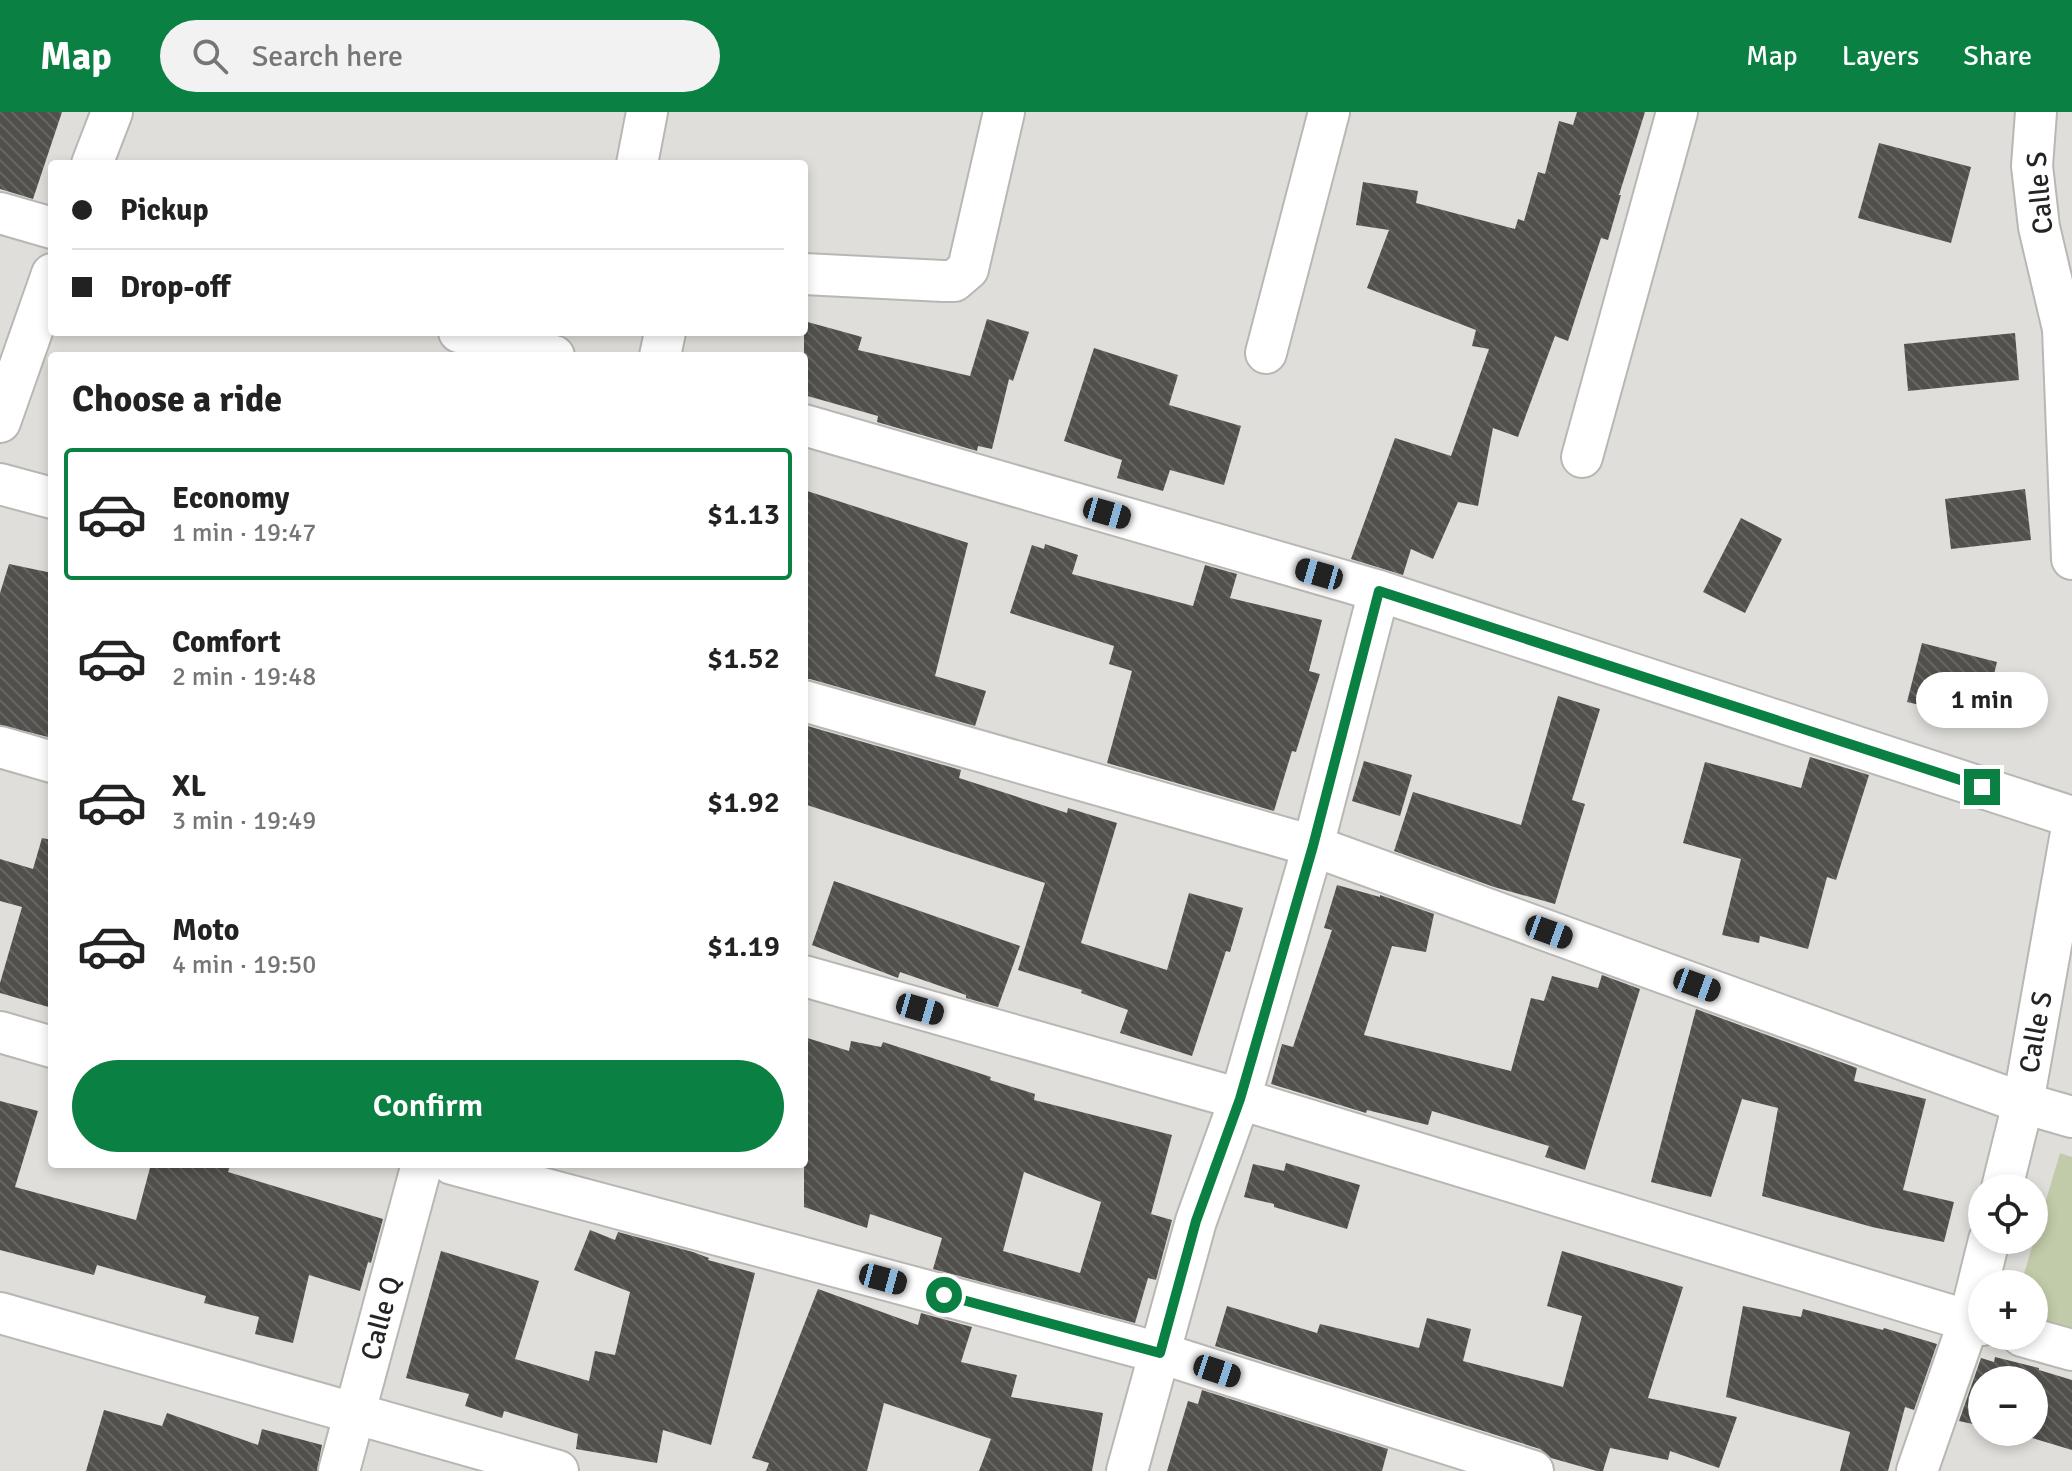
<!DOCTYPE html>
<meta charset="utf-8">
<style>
body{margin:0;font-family:Signika,sans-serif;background:#f2f2f2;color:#222;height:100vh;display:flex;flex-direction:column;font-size:30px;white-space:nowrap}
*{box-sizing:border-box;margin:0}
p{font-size:26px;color:#767676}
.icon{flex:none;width:44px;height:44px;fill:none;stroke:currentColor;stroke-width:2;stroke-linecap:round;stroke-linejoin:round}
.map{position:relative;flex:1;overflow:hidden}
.details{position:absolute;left:48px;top:240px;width:760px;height:816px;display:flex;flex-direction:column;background:#fff;border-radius:8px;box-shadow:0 4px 12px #0003}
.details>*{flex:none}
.hud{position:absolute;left:48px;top:48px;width:760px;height:176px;border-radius:8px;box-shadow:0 4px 12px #0003;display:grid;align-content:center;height:176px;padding:0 24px;background:#fff}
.tools{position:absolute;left:1968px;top:1062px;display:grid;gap:16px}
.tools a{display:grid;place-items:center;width:80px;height:80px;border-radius:50%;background:#fff;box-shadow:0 4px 12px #0003;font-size:40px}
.end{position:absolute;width:36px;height:36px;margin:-18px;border:10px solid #0b8043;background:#fff;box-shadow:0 0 0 4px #fff}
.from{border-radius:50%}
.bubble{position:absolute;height:56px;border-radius:28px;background:#fff;box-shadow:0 4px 12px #0003;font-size:26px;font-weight:600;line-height:56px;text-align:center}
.car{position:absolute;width:24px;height:48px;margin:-24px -12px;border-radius:10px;box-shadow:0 0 6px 2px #0007;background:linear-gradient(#222 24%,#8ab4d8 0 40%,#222 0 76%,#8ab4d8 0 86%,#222 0)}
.hud b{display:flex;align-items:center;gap:28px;height:76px;font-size:30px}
.hud b+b{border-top:2px solid #e0e0e0}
.hud i{width:20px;height:20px;background:#222}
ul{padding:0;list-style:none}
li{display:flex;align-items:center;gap:24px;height:132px;margin:0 16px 12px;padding:0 8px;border:4px solid transparent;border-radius:8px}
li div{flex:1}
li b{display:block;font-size:30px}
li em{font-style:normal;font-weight:600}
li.selected{border-color:#0b8043}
li>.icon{width:72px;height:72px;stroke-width:1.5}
h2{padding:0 24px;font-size:36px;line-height:96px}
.cta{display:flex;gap:16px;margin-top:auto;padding:16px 24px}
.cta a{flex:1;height:92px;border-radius:48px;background:#0b8043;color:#fff;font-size:32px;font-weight:600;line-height:92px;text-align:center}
header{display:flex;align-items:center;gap:48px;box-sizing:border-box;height:112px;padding:0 40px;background:#0b8043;color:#fff}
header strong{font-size:38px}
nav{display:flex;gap:44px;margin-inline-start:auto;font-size:28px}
.search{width:560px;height:72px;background:#f2f2f2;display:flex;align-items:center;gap:20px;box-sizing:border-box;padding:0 28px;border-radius:44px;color:#767676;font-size:30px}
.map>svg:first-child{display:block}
.pitch{fill:#c1cba9}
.building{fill:url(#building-back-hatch);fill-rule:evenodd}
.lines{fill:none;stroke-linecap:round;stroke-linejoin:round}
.minor-casing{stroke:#b9b7b3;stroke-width:44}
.minor{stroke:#fff;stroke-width:40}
.route{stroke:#0b8043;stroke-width:10}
.labels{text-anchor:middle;stroke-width:8;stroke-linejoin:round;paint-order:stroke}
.street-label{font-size:28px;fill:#252422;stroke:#fff}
</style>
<header>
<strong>Map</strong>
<div class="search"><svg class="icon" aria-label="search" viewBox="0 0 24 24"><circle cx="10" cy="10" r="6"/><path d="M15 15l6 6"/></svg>Search here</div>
<nav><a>Map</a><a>Layers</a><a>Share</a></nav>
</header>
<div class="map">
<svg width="2072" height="1359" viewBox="0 0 2072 1359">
<defs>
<pattern id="building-back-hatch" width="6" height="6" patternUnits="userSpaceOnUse" patternTransform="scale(2)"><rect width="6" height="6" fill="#51504c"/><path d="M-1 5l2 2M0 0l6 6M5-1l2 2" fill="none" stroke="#676663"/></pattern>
</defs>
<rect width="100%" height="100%" fill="#e0deda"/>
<path class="pitch" d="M 2060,1041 L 2072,1045 L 2072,1221 L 2034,1210 L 2034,1172 L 2021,1172 Z"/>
<g class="building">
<path d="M 0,0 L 62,0 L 33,87 L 0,77 Z"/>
<path d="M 1577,0 L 1645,0 L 1619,83 L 1621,83 L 1608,128 L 1601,126 L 1568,229 L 1555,224 L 1518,325 L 1493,316 L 1478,394 L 1458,390 L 1433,447 L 1411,437 L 1403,463 L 1351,447 L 1395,326 L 1451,344 L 1489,237 L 1472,234 L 1476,218 L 1367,176 L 1389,118 L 1356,113 L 1363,70 L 1418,79 L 1416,91 L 1515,117 L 1518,107 L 1524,109 L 1538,60 L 1545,62 L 1559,9 L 1573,13 Z"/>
<path d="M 1879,31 L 1971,55 L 1951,131 L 1858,106 Z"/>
<path d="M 987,207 L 1029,220 L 1013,269 L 1009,267 L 992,337 L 978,334 L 977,339 L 877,310 L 878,304 L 804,283 L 804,209 L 862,225 L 858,238 L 970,264 Z"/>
<path d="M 2015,221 L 2019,268 L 1908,279 L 1904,232 Z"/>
<path d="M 1094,236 L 1178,263 L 1169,293 L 1241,314 L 1224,373 L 1170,358 L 1163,379 L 1117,366 L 1122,348 L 1064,329 Z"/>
<path d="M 2025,377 L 2031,428 L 1951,437 L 1945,387 Z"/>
<path d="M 804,378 L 968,431 L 935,564 L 986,579 L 975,614 L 810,567 L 804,567 Z"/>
<path d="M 1741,406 L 1782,427 L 1745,501 L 1703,480 Z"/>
<path d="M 1045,432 L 1078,443 L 1072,462 L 1193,494 L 1205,453 L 1237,462 L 1230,486 L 1322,508 L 1309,559 L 1320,562 L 1296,640 L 1292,639 L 1274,699 L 1107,651 L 1132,559 L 1109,552 L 1114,534 L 1010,501 L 1032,433 L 1044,437 Z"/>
<path d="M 9,452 L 52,461 L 52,626 L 0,613 L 0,481 Z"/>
<path d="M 1922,531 L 1997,550 L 1983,608 L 1907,590 Z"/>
<path d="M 1558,584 L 1600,597 L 1572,688 L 1585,692 L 1555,792 L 1494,775 L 1394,739 L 1413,680 L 1521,713 Z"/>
<path d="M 804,613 L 961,658 L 959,666 L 1067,701 L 1068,696 L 1117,711 L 1081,831 L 1167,858 L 1189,781 L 1243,796 L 1230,840 L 1226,839 L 1192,944 L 1120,921 L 1128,898 L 1081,881 L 1082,878 L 1018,858 L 1045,771 L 804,692 Z"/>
<path d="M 1810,645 L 1869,663 L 1836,768 L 1827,765 L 1808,837 L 1760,824 L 1759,831 L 1722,823 L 1741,747 L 1683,731 L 1705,650 L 1801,676 Z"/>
<path d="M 1364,649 L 1412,663 L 1400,704 L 1352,689 Z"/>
<path d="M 42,726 L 52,728 L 52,896 L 0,881 L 0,871 L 22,795 L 0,789 L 0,747 L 33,757 Z"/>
<path d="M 834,769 L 1020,834 L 998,895 L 966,886 L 966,883 L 900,860 L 898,866 L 812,833 Z"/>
<path d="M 1337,773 L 1380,785 L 1380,783 L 1434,802 L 1426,840 L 1392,834 L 1364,923 L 1511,959 L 1531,886 L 1544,889 L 1552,864 L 1598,876 L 1602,863 L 1640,877 L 1585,1058 L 1545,1045 L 1549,1034 L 1432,999 L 1428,1013 L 1367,998 L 1366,1001 L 1271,972 L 1282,932 L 1293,935 L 1332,818 L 1324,816 Z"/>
<path d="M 1696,897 L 1857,956 L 1854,969 L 1926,987 L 1903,1078 L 1954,1090 L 1944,1130 L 1872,1115 L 1762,1084 L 1778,996 L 1742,987 L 1711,1085 L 1651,1070 Z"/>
<path d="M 804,925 L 849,939 L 851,929 L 881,935 L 883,930 L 991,965 L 990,968 L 1035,982 L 1034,988 L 1172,1023 L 1151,1102 L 1172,1108 L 1156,1168 L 1148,1166 L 1135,1211 L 933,1157 L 942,1126 L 870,1102 L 867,1116 L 804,1095 ZM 1024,1060 L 1101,1090 L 1080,1161 L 1003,1139 Z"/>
<path d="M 0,989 L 38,999 L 15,1075 L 136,1108 L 151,1052 L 231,1052 L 228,1060 L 383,1107 L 371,1151 L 368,1150 L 360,1179 L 309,1163 L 293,1231 L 255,1222 L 259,1205 L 204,1191 L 206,1184 L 97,1153 L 94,1163 L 0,1138 Z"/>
<path d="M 1286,1051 L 1360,1073 L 1347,1117 L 1274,1095 L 1274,1092 L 1244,1085 L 1253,1052 L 1284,1059 Z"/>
<path d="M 590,1118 L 615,1128 L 618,1120 L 693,1140 L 709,1146 L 708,1148 L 755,1161 L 711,1333 L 663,1318 L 657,1351 L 576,1337 L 578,1322 L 504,1299 L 502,1306 L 465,1294 L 469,1282 L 406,1266 L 441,1139 L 539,1169 L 515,1247 L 589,1269 L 595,1239 L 615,1243 L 630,1180 L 574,1158 Z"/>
<path d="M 1562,1139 L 1683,1175 L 1648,1286 L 1737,1305 L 1719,1356 L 1670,1339 L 1668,1348 L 1610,1336 L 1603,1359 L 1597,1359 L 1551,1346 L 1540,1337 L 1215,1234 L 1227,1194 L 1317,1221 L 1320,1212 L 1419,1236 L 1427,1206 L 1471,1217 L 1463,1249 L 1563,1275 L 1582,1204 L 1547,1194 Z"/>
<path d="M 818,1177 L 918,1213 L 921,1201 L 972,1215 L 961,1250 L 1017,1263 L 1011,1285 L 1103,1301 L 1092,1359 L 979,1359 L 991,1327 L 884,1291 L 867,1359 L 766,1359 L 769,1351 L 752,1346 Z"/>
<path d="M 1743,1194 L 1801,1205 L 1803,1197 L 1883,1218 L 1884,1216 L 1937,1232 L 1914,1298 L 1905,1295 L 1888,1359 L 1840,1359 L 1850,1320 L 1726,1285 Z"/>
<path d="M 1995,1245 L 2039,1256 L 2039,1258 L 2072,1268 L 2072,1338 L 2022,1323 L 2022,1324 L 2005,1320 L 2034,1320 L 2034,1268 L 1982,1268 L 1982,1314 L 1959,1309 L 1981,1246 L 1994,1250 Z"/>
<path d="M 1202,1278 L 1388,1337 L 1382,1359 L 1167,1359 L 1188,1289 L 1198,1292 Z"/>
<path d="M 104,1298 L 162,1314 L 167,1301 L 258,1333 L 262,1317 L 322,1333 L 317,1359 L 86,1359 Z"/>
</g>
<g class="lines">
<defs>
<g id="minor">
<path d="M 2036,0 L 2032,54 L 2039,115 L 2063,217 L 2072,447"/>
<path d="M 92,52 L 112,0"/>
<path d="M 637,52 L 647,0"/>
<path d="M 0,101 L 52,116"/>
<path d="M 804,162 L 943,169 L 954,169 L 968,157 L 1004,0"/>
<path d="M 459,220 L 554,244"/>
<path d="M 1266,241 L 1329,0"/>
<path d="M 660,244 L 665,220"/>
<path d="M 0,310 L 52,162"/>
<path d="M 804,313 L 1379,479 L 2072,705"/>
<path d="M 1582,345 L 1677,0"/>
<path d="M 0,372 L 52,386"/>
<path d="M 804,589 L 1313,734 L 2023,991 L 2072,1005"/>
<path d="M 0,635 L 52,650"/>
<path d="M 804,864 L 1240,987 L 1982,1213"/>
<path d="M 0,920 L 52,935"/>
<path d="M 452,1052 L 1160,1241 L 1533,1359"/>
<path d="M 2002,1076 L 2023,991 L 2072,715"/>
<path d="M 0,1201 L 558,1359"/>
<path d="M 2022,1224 L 2072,1238"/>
<path d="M 339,1359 L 422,1052"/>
<path d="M 1127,1359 L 1196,1109 L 1240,987 L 1313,734 L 1379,479"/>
<path d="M 1917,1359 L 1969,1209 L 1989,1128"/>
</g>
</defs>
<use href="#minor" class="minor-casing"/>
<use href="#minor" class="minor"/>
</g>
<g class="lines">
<path class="route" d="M 944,1183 L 1160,1241 L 1196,1109 L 1240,987 L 1313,734 L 1379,479 L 1982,675"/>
</g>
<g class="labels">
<g class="street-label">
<text transform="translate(2039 81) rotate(-95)" y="10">Calle S</text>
<text transform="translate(2035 920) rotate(-80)" y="10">Calle S</text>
<text transform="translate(380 1206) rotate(-75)" y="10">Calle Q</text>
</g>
</g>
</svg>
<div class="tools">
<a><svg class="icon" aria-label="locate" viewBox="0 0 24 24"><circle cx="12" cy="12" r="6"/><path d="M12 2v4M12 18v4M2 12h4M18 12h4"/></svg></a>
<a>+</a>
<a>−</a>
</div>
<i class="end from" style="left:944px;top:1183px"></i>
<i class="end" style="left:1982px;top:675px"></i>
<div class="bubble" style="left:1916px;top:560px;width:132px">1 min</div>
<i class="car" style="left:1107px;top:401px;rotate:106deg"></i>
<i class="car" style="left:1319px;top:462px;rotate:286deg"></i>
<i class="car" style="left:1549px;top:820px;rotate:110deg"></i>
<i class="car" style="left:1697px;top:873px;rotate:110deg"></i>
<i class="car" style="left:920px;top:897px;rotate:106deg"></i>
<i class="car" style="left:883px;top:1167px;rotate:105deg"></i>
<i class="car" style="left:1217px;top:1259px;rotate:108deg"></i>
<div class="hud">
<b><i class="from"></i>Pickup</b>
<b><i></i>Drop-off</b>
</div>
<section class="details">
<h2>Choose a ride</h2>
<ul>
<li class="selected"><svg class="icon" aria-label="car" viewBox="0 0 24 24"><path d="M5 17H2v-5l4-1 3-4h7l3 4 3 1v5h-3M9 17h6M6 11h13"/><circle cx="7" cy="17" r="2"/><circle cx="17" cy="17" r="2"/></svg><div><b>Economy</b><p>1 min · 19:47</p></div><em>$1.13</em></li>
<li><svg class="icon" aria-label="car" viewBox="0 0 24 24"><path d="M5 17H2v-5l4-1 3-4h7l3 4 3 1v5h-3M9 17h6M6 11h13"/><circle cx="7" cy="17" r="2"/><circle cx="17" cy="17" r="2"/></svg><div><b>Comfort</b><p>2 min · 19:48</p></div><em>$1.52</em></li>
<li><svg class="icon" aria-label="car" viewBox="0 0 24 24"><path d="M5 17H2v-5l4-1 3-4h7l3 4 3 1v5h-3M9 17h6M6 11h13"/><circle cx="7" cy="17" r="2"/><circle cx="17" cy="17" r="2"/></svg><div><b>XL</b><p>3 min · 19:49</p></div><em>$1.92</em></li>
<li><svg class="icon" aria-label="car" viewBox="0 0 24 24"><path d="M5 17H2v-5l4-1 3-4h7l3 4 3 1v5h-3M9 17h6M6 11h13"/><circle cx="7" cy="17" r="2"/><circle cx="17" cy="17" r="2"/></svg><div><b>Moto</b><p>4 min · 19:50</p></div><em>$1.19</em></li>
</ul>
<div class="cta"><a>Confirm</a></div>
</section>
</div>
